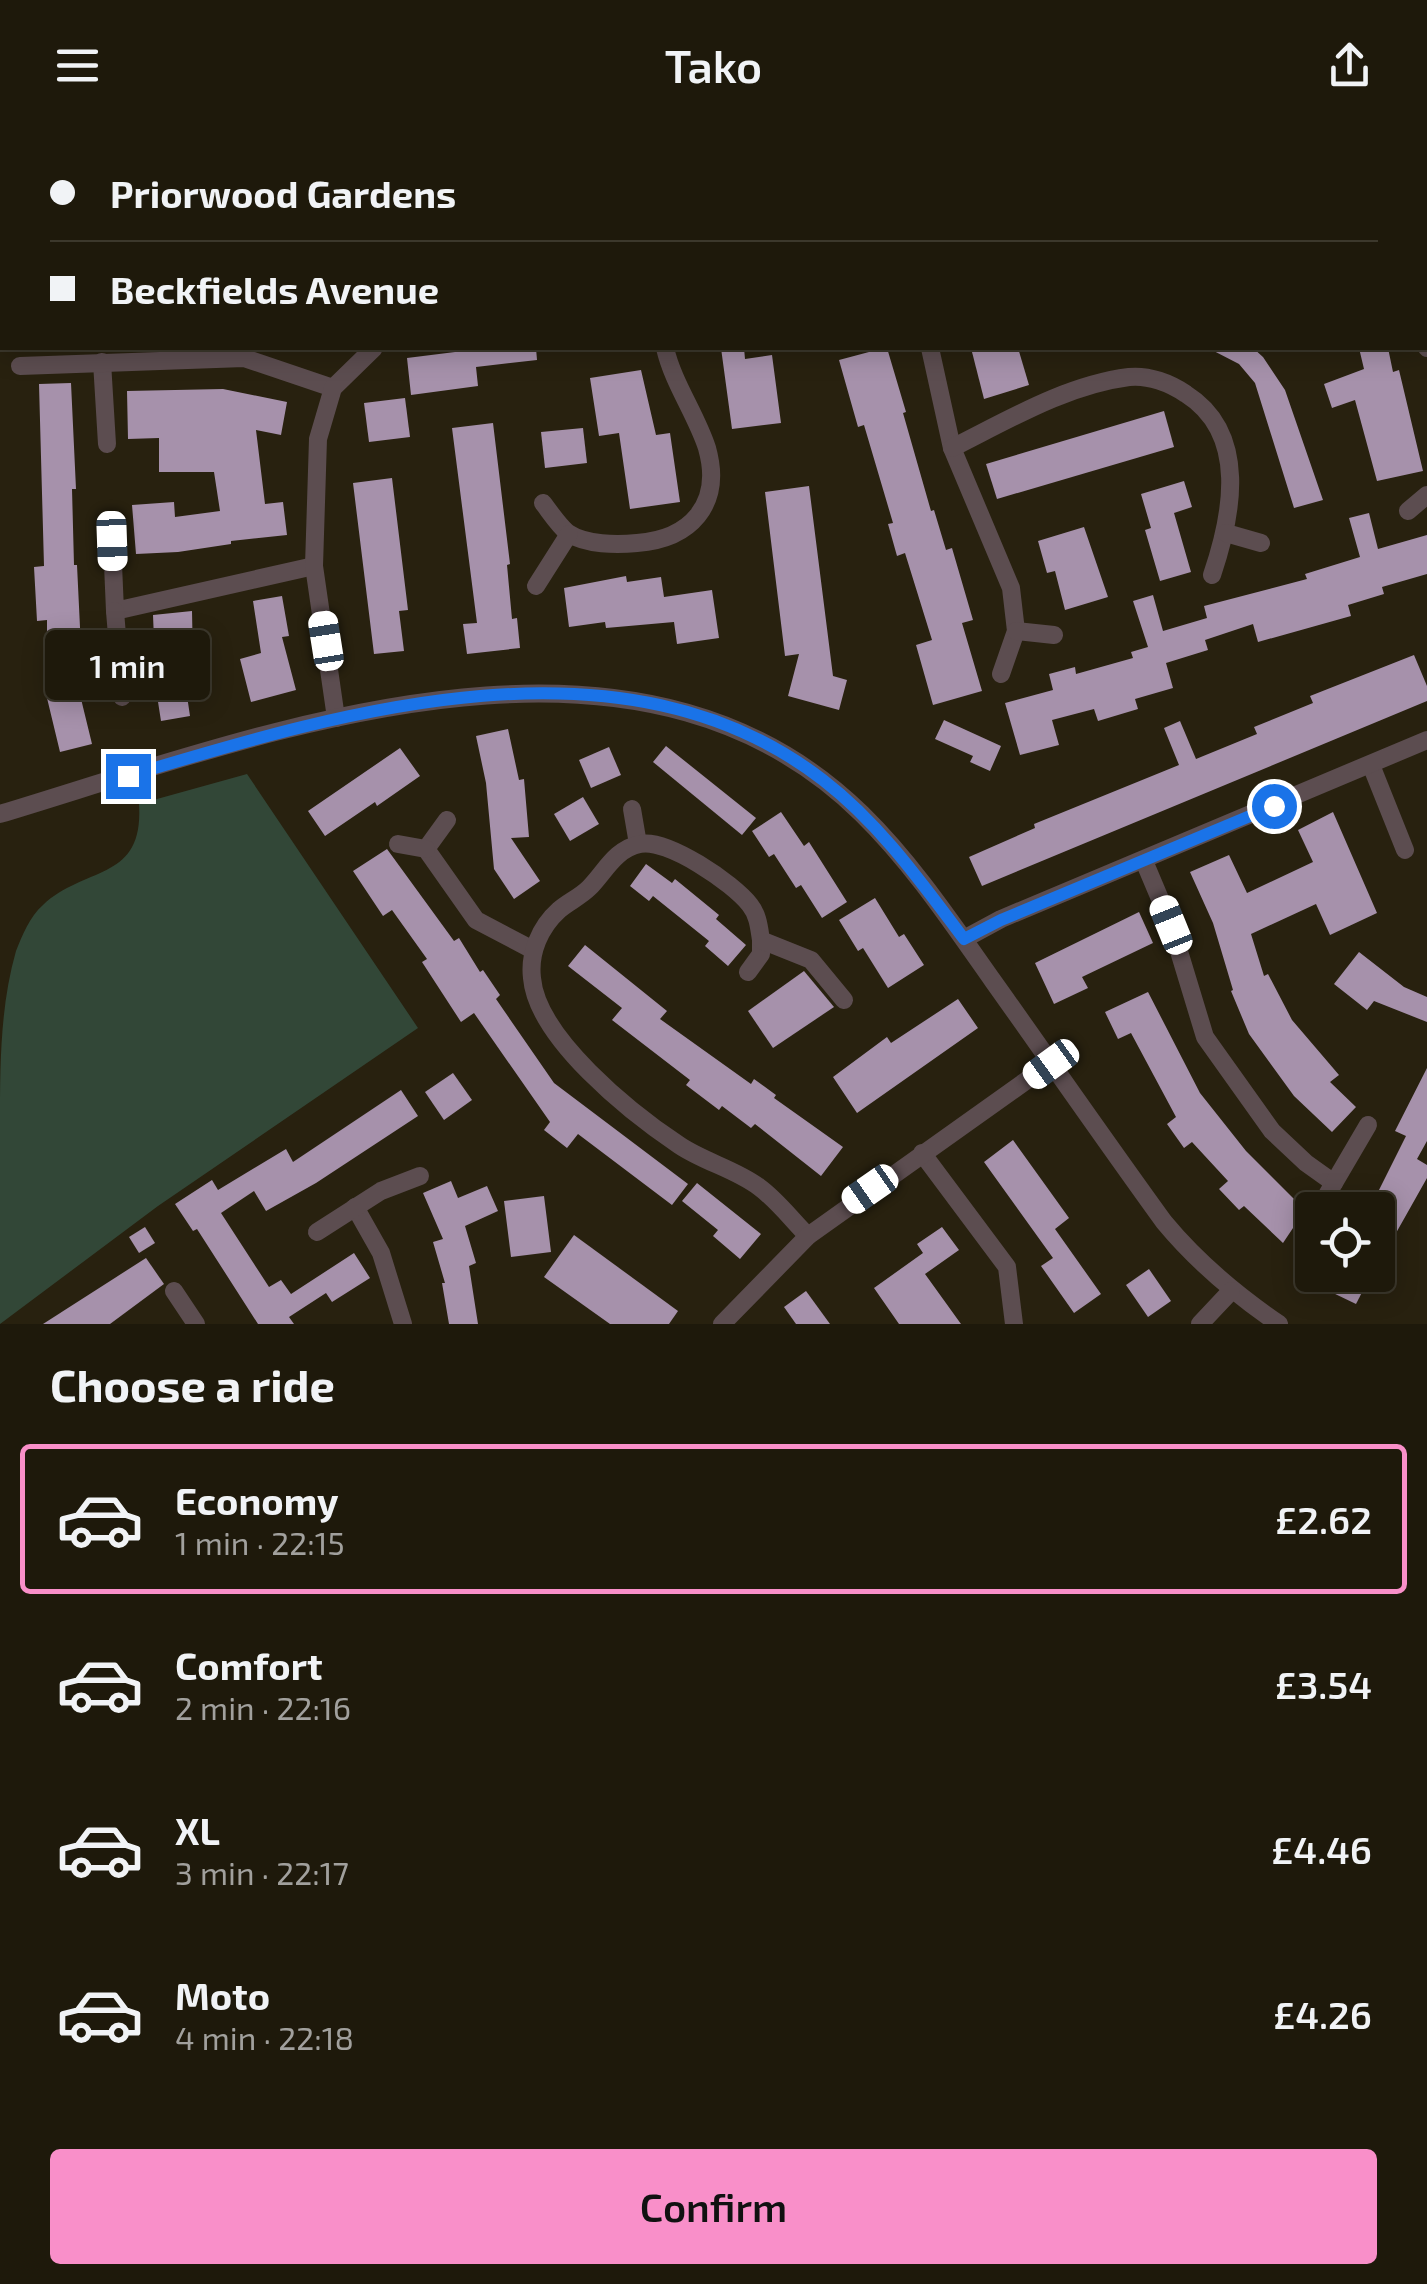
<!DOCTYPE html>
<meta charset="utf-8">
<style>
body{margin:0;font-family:"Exo 2",sans-serif;background:#262214;color:#f1f3f6;height:100vh;display:flex;flex-direction:column;font-size:38px;white-space:nowrap}
*{box-sizing:border-box;margin:0}
p{font-size:32px;color:#a1a09d}
.icon{flex:none;width:55px;height:55px;fill:none;stroke:currentColor;stroke-width:2;stroke-linecap:round;stroke-linejoin:round}
.map{position:relative;height:1194px;overflow:hidden}
.sheet{display:flex;flex-direction:column;background:#1e190b;flex:1}
.sheet>*{flex:none}
.banner{position:absolute;left:0px;top:0px;width:1428px;height:220px;box-shadow:0 5px 25px #0003,0 0 0 2px #3c382c;display:grid;align-content:center;height:220px;padding:0 50px;background:#1e190b}
.fabs{position:absolute;left:1295px;top:1062px;display:grid;gap:20px}
.fabs a{display:grid;place-items:center;width:100px;height:100px;border-radius:10px;background:#1e190b;box-shadow:0 5px 25px #0003,0 0 0 2px #3c382c;font-size:50px}
.end{position:absolute;width:45px;height:45px;margin:-22px;border:12px solid #1a73e8;background:#fff;box-shadow:0 0 0 5px #fff}
.from{border-radius:50%}
.bubble{position:absolute;height:70px;border-radius:10px;background:#1e190b;box-shadow:0 5px 25px #0003,0 0 0 2px #3c382c;font-size:32px;font-weight:600;line-height:70px;text-align:center}
.car{position:absolute;width:30px;height:60px;margin:-30px -15px;border-radius:12px;box-shadow:0 0 8px 2px #0007;background:linear-gradient(#fff 24%,#345 0 40%,#fff 0 76%,#345 0 86%,#fff 0)}
.banner b{display:flex;align-items:center;gap:35px;height:95px;font-size:38px}
.banner b+b{border-top:2px solid #3c382c}
.banner i{width:25px;height:25px;background:#f1f3f6}
ul{padding:0;list-style:none}
li{display:flex;align-items:center;gap:30px;height:150px;margin:0 20px 15px;padding:0 30px;border:5px solid transparent;border-radius:10px}
li div{flex:1}
li b{display:block;font-size:38px}
li em{font-style:normal;font-weight:600}
li.on{border-color:#f98fc9}
li>.icon{width:90px;height:90px;stroke-width:1.5}
h2{padding:0 50px;font-size:45px;line-height:120px}
.cta{display:flex;gap:20px;margin-top:auto;padding:20px 50px}
.cta a{flex:1;height:115px;border-radius:10px;background:#f98fc9;color:#111;font-size:40px;font-weight:600;line-height:115px;text-align:center}
header{display:flex;justify-content:space-between;align-items:center;height:130px;padding:0 50px;background:#1e190b;font-size:45px;font-weight:600}
.map>svg:first-child{display:block}
.green{fill:#324737}
.building{fill:#a691ab}
.lines{fill:none;stroke-linecap:round;stroke-linejoin:round}
.minor{stroke:#5c4d50;stroke-width:18}
.route{stroke:#1a73e8;stroke-width:12}
</style>
<header><svg class="icon" aria-label="menu" viewBox="0 0 24 24"><path d="M4 6h16M4 12h16M4 18h16"/></svg>Tako<svg class="icon" aria-label="share" viewBox="0 0 24 24"><path d="M12 15V3M7 8l5-5 5 5M5 13v7h14v-7"/></svg></header>
<div class="map">
<svg width="1427" height="1194" viewBox="0 0 1427 1194">
<rect width="100%" height="100%" fill="#28210f"/>
<path class="green" d="M 247,644 L 418,898 L 158,1076 L 0,1194 C 0,1128 0,1061 0,995 C 0,936 0,877 16,821 C 22,806 30,786 43,775 C 86,735 144,752 139,674 Z"/>
<g class="building">
<path d="M 487,218 L 536,218 L 537,230 L 476,237 L 478,256 L 411,265 L 407,228 Z"/>
<path d="M 721,218 L 744,218 L 745,229 L 772,225 L 781,293 L 732,299 Z"/>
<path d="M 884,218 L 887,218 L 906,282 L 903,283 L 931,381 L 934,380 L 946,420 L 952,418 L 973,490 L 962,493 L 982,561 L 933,575 L 916,515 L 932,510 L 905,423 L 897,426 L 888,394 L 893,393 L 864,295 L 858,297 L 839,230 Z"/>
<path d="M 971,218 L 1018,218 L 1029,255 L 984,269 Z"/>
<path d="M 1208,218 L 1253,218 L 1263,227 L 1285,260 L 1323,370 L 1294,378 L 1255,253 L 1239,234 Z"/>
<path d="M 1359,218 L 1388,218 L 1393,242 L 1399,240 L 1423,341 L 1377,351 L 1355,270 L 1332,278 L 1324,254 L 1364,239 Z"/>
<path d="M 641,240 L 656,305 L 670,303 L 680,372 L 630,379 L 619,303 L 599,306 L 590,248 Z"/>
<path d="M 71,253 L 76,359 L 72,359 L 74,435 L 77,435 L 82,539 L 74,540 L 92,614 L 60,622 L 47,568 L 47,490 L 37,491 L 34,437 L 44,436 L 39,254 Z"/>
<path d="M 223,259 L 287,272 L 281,305 L 256,300 L 265,374 L 283,372 L 287,405 L 231,411 L 231,414 L 178,422 L 136,424 L 132,375 L 174,372 L 175,387 L 220,381 L 214,342 L 159,342 L 159,308 L 128,309 L 127,261 Z"/>
<path d="M 405,268 L 410,307 L 369,312 L 364,273 Z"/>
<path d="M 1164,281 L 1174,317 L 997,369 L 986,334 Z"/>
<path d="M 493,293 L 510,434 L 507,435 L 512,489 L 517,488 L 520,518 L 467,524 L 463,494 L 477,493 L 452,298 Z"/>
<path d="M 583,298 L 587,333 L 545,338 L 541,302 Z"/>
<path d="M 392,348 L 408,480 L 399,481 L 404,521 L 374,524 L 353,353 Z"/>
<path d="M 1184,351 L 1192,377 L 1174,383 L 1191,442 L 1160,451 L 1145,400 L 1151,398 L 1141,364 Z"/>
<path d="M 809,356 L 833,546 L 847,550 L 839,580 L 788,566 L 799,524 L 785,526 L 765,362 Z"/>
<path d="M 1369,383 L 1378,419 L 1427,405 L 1427,444 L 1382,457 L 1384,464 L 1348,475 L 1351,486 L 1258,512 L 1253,494 L 1205,510 L 1208,520 L 1166,533 L 1173,558 L 1135,569 L 1138,579 L 1098,591 L 1094,579 L 1052,590 L 1059,615 L 1020,625 L 1005,573 L 1053,560 L 1049,544 L 1075,537 L 1076,544 L 1133,528 L 1131,522 L 1148,517 L 1133,471 L 1153,465 L 1163,501 L 1207,488 L 1204,476 L 1307,449 L 1305,444 L 1360,427 L 1349,388 Z"/>
<path d="M 1084,397 L 1108,467 L 1065,480 L 1055,441 L 1047,443 L 1038,411 Z"/>
<path d="M 626,446 L 627,452 L 661,447 L 664,467 L 712,460 L 719,508 L 677,514 L 674,492 L 606,498 L 605,492 L 569,497 L 564,458 Z"/>
<path d="M 282,466 L 289,506 L 282,507 L 296,560 L 251,572 L 240,529 L 261,523 L 253,471 Z"/>
<path d="M 192,481 L 193,532 L 182,532 L 190,586 L 161,591 L 156,559 L 153,485 Z"/>
<path d="M 1414,525 L 1427,556 L 1427,571 L 982,756 L 969,727 L 1035,698 L 1034,694 L 1179,635 L 1164,598 L 1180,591 L 1196,629 L 1257,604 L 1254,597 L 1313,573 L 1310,566 Z"/>
<path d="M 944,590 L 1001,616 L 990,641 L 970,632 L 973,626 L 935,609 Z"/>
<path d="M 508,599 L 519,650 L 524,649 L 529,707 L 511,708 L 540,751 L 514,769 L 494,739 L 486,653 L 476,606 Z"/>
<path d="M 666,616 L 756,688 L 742,705 L 653,632 Z"/>
<path d="M 609,617 L 621,645 L 591,658 L 579,630 Z"/>
<path d="M 400,618 L 420,646 L 377,676 L 375,672 L 325,706 L 308,681 Z"/>
<path d="M 583,667 L 599,694 L 570,711 L 554,684 Z"/>
<path d="M 781,682 L 804,716 L 809,712 L 847,772 L 822,788 L 801,755 L 796,758 L 774,724 L 769,727 L 752,701 Z"/>
<path d="M 1333,682 L 1377,783 L 1330,805 L 1316,774 L 1251,804 L 1264,846 L 1268,844 L 1292,890 L 1339,945 L 1330,952 L 1356,977 L 1332,1002 L 1294,966 L 1249,904 L 1231,861 L 1233,860 L 1213,793 L 1190,742 L 1229,725 L 1247,763 L 1313,732 L 1298,700 Z"/>
<path d="M 387,719 L 454,811 L 459,808 L 480,842 L 483,840 L 500,865 L 496,869 L 554,953 L 688,1054 L 672,1075 L 578,1004 L 567,1018 L 544,1000 L 550,992 L 474,883 L 461,892 L 422,832 L 427,829 L 392,780 L 383,786 L 353,741 Z"/>
<path d="M 646,734 L 672,753 L 675,749 L 719,785 L 716,789 L 746,815 L 728,836 L 705,816 L 709,811 L 653,766 L 649,771 L 630,756 Z"/>
<path d="M 875,768 L 899,807 L 904,804 L 924,835 L 888,858 L 863,818 L 858,821 L 839,790 Z"/>
<path d="M 1139,782 L 1153,813 L 1082,847 L 1088,858 L 1054,874 L 1035,833 Z"/>
<path d="M 585,815 L 667,881 L 660,889 L 751,954 L 754,949 L 776,965 L 774,968 L 843,1017 L 821,1046 L 755,994 L 751,998 L 722,976 L 719,980 L 686,955 L 690,950 L 612,890 L 622,878 L 568,836 Z"/>
<path d="M 1359,822 L 1404,857 L 1427,867 L 1427,892 L 1374,871 L 1367,880 L 1334,854 Z"/>
<path d="M 804,841 L 834,877 L 773,918 L 748,881 Z"/>
<path d="M 1148,862 L 1200,963 L 1246,1021 L 1305,1080 L 1283,1113 L 1244,1076 L 1239,1080 L 1219,1059 L 1228,1051 L 1192,1012 L 1184,1018 L 1167,994 L 1176,987 L 1131,903 L 1118,909 L 1105,882 Z"/>
<path d="M 958,869 L 978,898 L 857,983 L 833,947 L 887,907 L 891,913 Z"/>
<path d="M 1427,938 L 1427,1011 L 1417,1029 L 1427,1035 L 1427,1048 L 1378,1135 L 1378,1080 L 1369,1080 L 1406,1006 L 1395,1001 Z"/>
<path d="M 453,943 L 472,970 L 444,990 L 425,962 Z"/>
<path d="M 401,960 L 418,986 L 316,1053 L 266,1081 L 254,1061 L 221,1083 L 269,1157 L 281,1150 L 291,1164 L 354,1123 L 370,1148 L 332,1172 L 326,1163 L 289,1187 L 294,1194 L 258,1194 L 197,1099 L 193,1101 L 175,1074 L 212,1050 L 218,1060 L 286,1019 L 293,1032 Z"/>
<path d="M 1013,1010 L 1069,1088 L 1055,1099 L 1101,1164 L 1074,1183 L 1041,1136 L 1053,1128 L 984,1032 Z"/>
<path d="M 451,1051 L 458,1068 L 487,1056 L 498,1081 L 465,1096 L 476,1133 L 469,1136 L 478,1194 L 449,1194 L 442,1153 L 445,1153 L 433,1112 L 443,1109 L 423,1063 Z"/>
<path d="M 697,1053 L 761,1104 L 740,1129 L 713,1106 L 718,1100 L 682,1071 Z"/>
<path d="M 544,1066 L 551,1122 L 511,1127 L 504,1071 Z"/>
<path d="M 145,1097 L 155,1113 L 139,1123 L 129,1107 Z"/>
<path d="M 942,1097 L 959,1120 L 925,1144 L 961,1194 L 899,1194 L 874,1158 L 923,1123 L 917,1114 Z"/>
<path d="M 574,1105 L 678,1181 L 669,1194 L 610,1194 L 544,1147 Z"/>
<path d="M 146,1128 L 164,1154 L 110,1194 L 43,1194 Z"/>
<path d="M 1149,1139 L 1171,1171 L 1148,1187 L 1126,1155 Z"/>
<path d="M 1340,1145 L 1371,1145 L 1356,1174 L 1331,1162 Z"/>
<path d="M 806,1161 L 830,1194 L 796,1194 L 784,1177 Z"/>
</g>
<g class="lines">
<g class="minor">
<path d="M 1344,2 L 1353,0"/>
<path d="M 1425,210 L 1427,218"/>
<path d="M 930,218 L 952,318 L 1011,458 L 1016,501 L 1001,544"/>
<path d="M 102,232 L 107,314"/>
<path d="M 20,236 L 244,228 L 333,258"/>
<path d="M 952,318 C 1008,290 1066,255 1129,247 C 1149,245 1170,253 1186,264 C 1249,304 1232,386 1212,445"/>
<path d="M 543,373 C 550,382 559,396 568,403 C 586,415 617,415 637,413 C 690,409 723,375 707,318 C 696,284 673,253 665,218"/>
<path d="M 1408,381 L 1427,365"/>
<path d="M 1226,403 L 1261,413"/>
<path d="M 112,411 L 115,481 L 314,436"/>
<path d="M 536,456 L 569,404"/>
<path d="M 115,481 L 122,567"/>
<path d="M 1016,501 L 1054,505"/>
<path d="M 336,588 L 314,436 L 318,309 L 333,258 L 374,218"/>
<path d="M 1371,635 L 1405,720"/>
<path d="M 632,679 L 638,714"/>
<path d="M 0,684 C 262,605 632,458 862,684 C 912,733 952,793 993,851 C 1050,931 1106,1012 1164,1092 C 1198,1133 1235,1164 1279,1194"/>
<path d="M 447,690 L 426,719 L 476,790 L 533,820"/>
<path d="M 398,714 L 426,719"/>
<path d="M 1144,731 L 1171,795 L 1205,907 L 1272,1001 L 1306,1033 L 1334,1053 L 1318,1080"/>
<path d="M 964,809 L 1001,789 L 1427,610"/>
<path d="M 748,842 L 761,824 L 761,810"/>
<path d="M 922,1023 L 1007,1137 L 1014,1194"/>
<path d="M 1334,1053 L 1368,995"/>
<path d="M 355,1077 L 381,1123 L 403,1194"/>
<path d="M 317,1102 L 381,1061 L 420,1046"/>
<path d="M 1304,1104 L 1312,1090"/>
<path d="M 808,1106 C 792,1090 777,1070 759,1057 C 735,1039 704,1032 679,1015 C 631,983 537,908 532,848 C 529,823 540,797 559,780 C 568,772 580,767 589,758 C 605,742 615,719 640,714 C 667,708 733,753 750,775 C 758,785 759,797 761,810 L 811,830 L 844,870"/>
<path d="M 174,1161 L 196,1194"/>
<path d="M 722,1194 L 808,1106 L 1051,933"/>
<path d="M 1200,1194 L 1231,1161"/>
</g>
</g>
<g class="lines">
<path class="route" d="M 128,646 C 344,581 624,496 823,650 C 880,694 921,752 964,809 L 1001,790 L 1274,676"/>
</g>
</svg>
<div class="fabs">
<a><svg class="icon" aria-label="locate" viewBox="0 0 24 24"><circle cx="12" cy="12" r="6"/><path d="M12 2v4M12 18v4M2 12h4M18 12h4"/></svg></a>
</div>
<i class="end from" style="left:1274px;top:676px"></i>
<i class="end" style="left:128px;top:646px"></i>
<div class="bubble" style="left:45px;top:500px;width:165px">1 min</div>
<i class="car" style="left:112px;top:411px;rotate:178deg"></i>
<i class="car" style="left:326px;top:511px;rotate:351deg"></i>
<i class="car" style="left:1171px;top:795px;rotate:338deg"></i>
<i class="car" style="left:1051px;top:934px;rotate:234deg"></i>
<i class="car" style="left:870px;top:1059px;rotate:235deg"></i>
<div class="banner">
<b><i class="from"></i>Priorwood Gardens</b>
<b><i></i>Beckfields Avenue</b>
</div>
</div>
<section class="sheet">
<h2>Choose a ride</h2>
<ul>
<li class="on"><svg class="icon" aria-label="car" viewBox="0 0 24 24"><path d="M5 17H2v-5l4-1 3-4h7l3 4 3 1v5h-3M9 17h6M6 11h13"/><circle cx="7" cy="17" r="2"/><circle cx="17" cy="17" r="2"/></svg><div><b>Economy</b><p>1 min · 22:15</p></div><em>£2.62</em></li>
<li><svg class="icon" aria-label="car" viewBox="0 0 24 24"><path d="M5 17H2v-5l4-1 3-4h7l3 4 3 1v5h-3M9 17h6M6 11h13"/><circle cx="7" cy="17" r="2"/><circle cx="17" cy="17" r="2"/></svg><div><b>Comfort</b><p>2 min · 22:16</p></div><em>£3.54</em></li>
<li><svg class="icon" aria-label="car" viewBox="0 0 24 24"><path d="M5 17H2v-5l4-1 3-4h7l3 4 3 1v5h-3M9 17h6M6 11h13"/><circle cx="7" cy="17" r="2"/><circle cx="17" cy="17" r="2"/></svg><div><b>XL</b><p>3 min · 22:17</p></div><em>£4.46</em></li>
<li><svg class="icon" aria-label="car" viewBox="0 0 24 24"><path d="M5 17H2v-5l4-1 3-4h7l3 4 3 1v5h-3M9 17h6M6 11h13"/><circle cx="7" cy="17" r="2"/><circle cx="17" cy="17" r="2"/></svg><div><b>Moto</b><p>4 min · 22:18</p></div><em>£4.26</em></li>
</ul>
<div class="cta"><a>Confirm</a></div>
</section>
